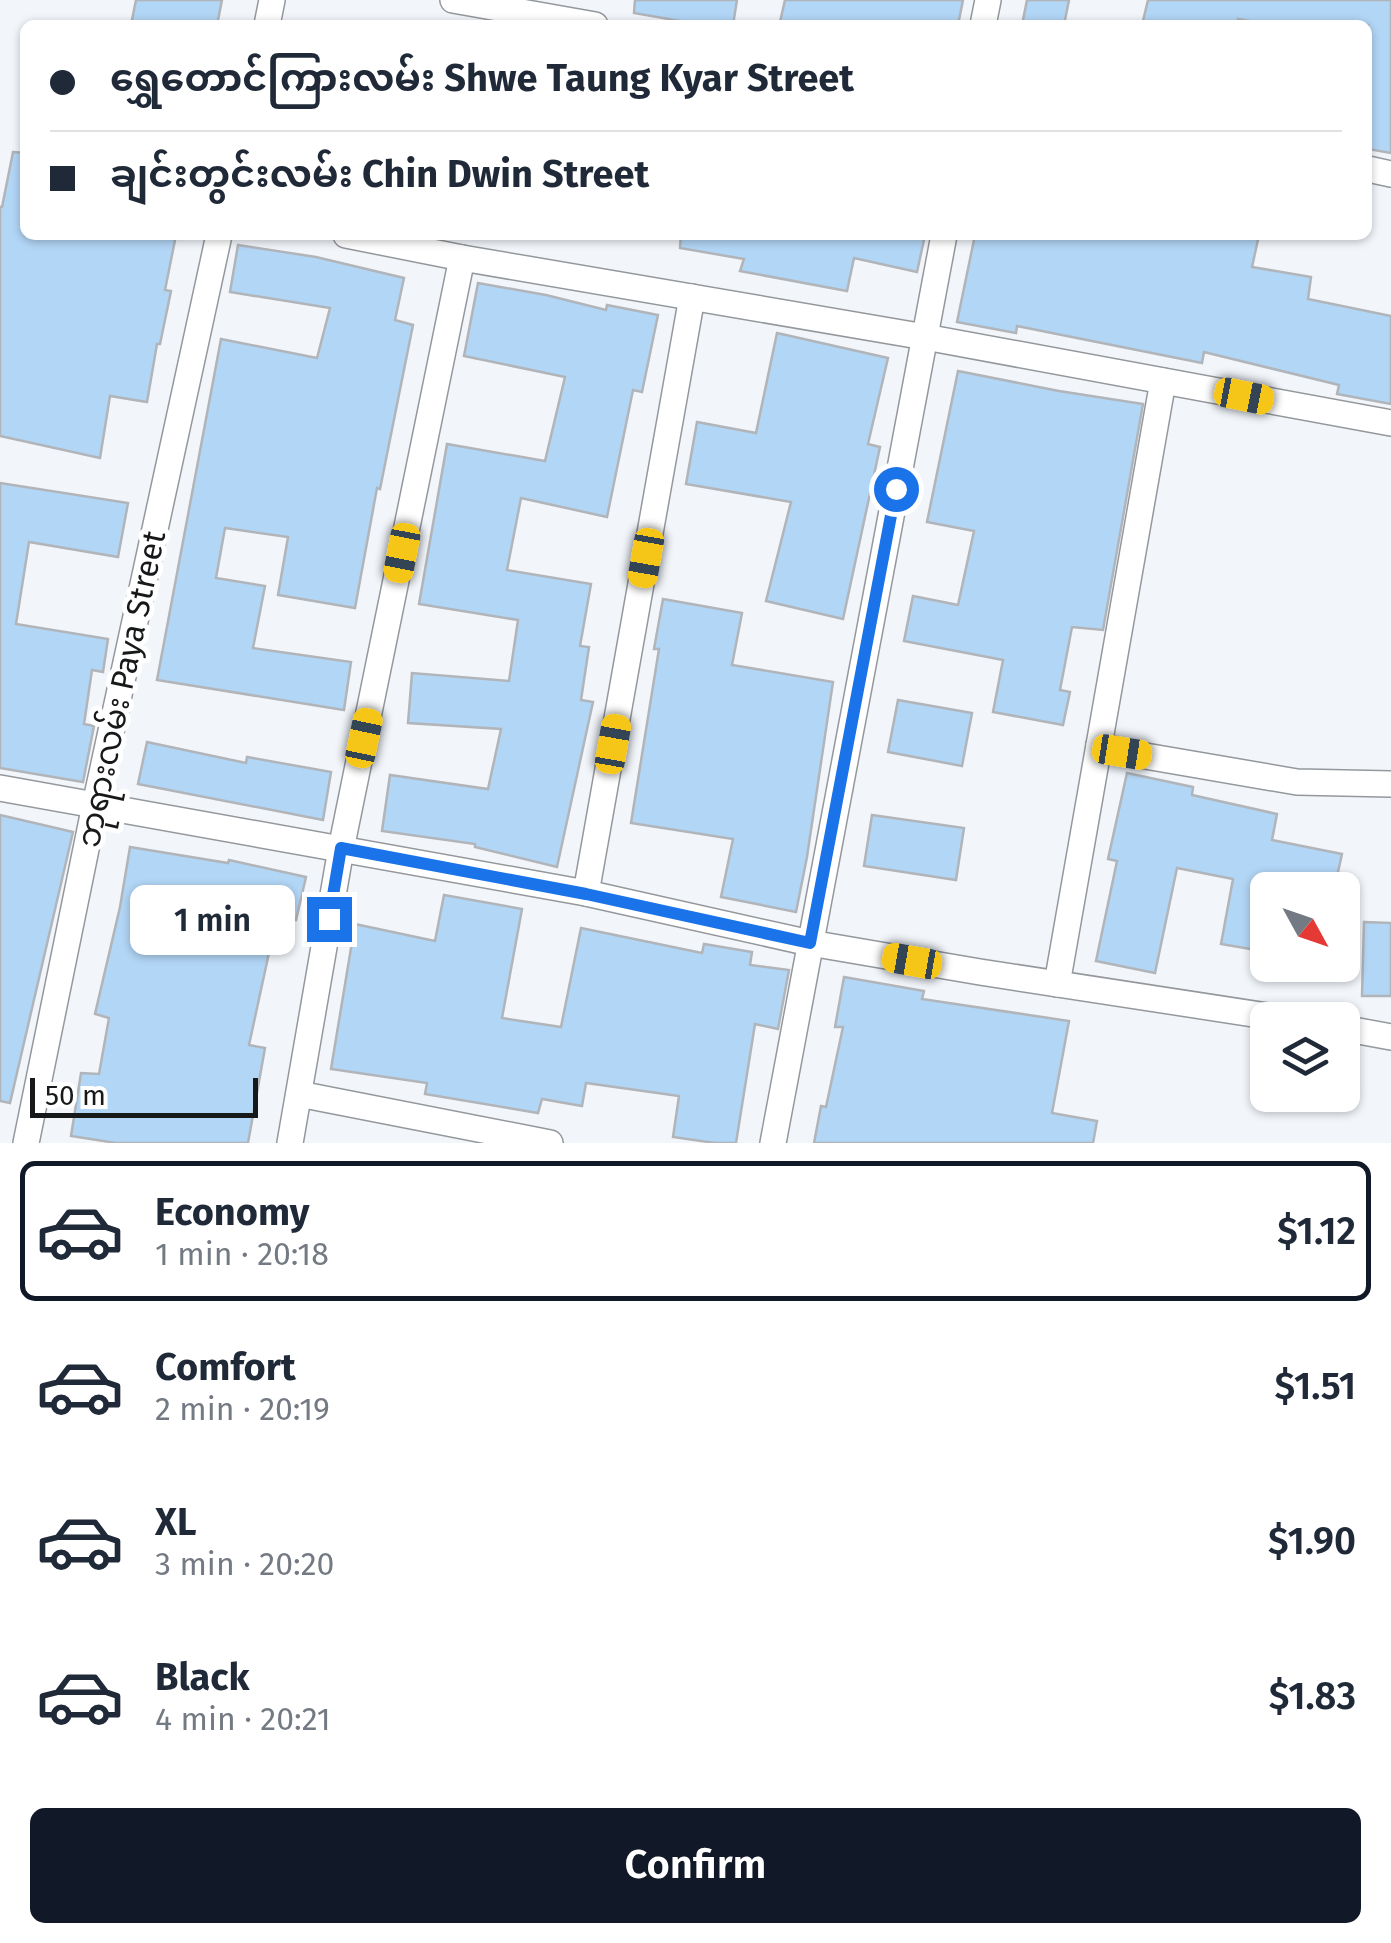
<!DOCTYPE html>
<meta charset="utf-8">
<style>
body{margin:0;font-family:"Fira Sans","Noto Sans Myanmar",sans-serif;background:#f6f6f7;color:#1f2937;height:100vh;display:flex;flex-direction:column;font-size:38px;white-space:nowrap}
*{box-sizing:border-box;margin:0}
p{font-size:32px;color:#747a83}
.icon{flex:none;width:55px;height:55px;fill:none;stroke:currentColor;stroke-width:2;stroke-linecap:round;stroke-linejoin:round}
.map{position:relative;height:1143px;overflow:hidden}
.sheet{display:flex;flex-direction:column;background:#fff;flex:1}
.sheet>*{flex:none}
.banner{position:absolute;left:20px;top:20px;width:1352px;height:220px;border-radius:15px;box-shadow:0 2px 8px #0004;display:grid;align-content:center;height:220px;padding:0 30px;background:#fff}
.needle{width:65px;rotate:130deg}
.fabs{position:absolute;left:1250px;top:872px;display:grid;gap:20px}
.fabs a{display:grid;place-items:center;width:110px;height:110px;border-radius:15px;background:#fff;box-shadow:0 2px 8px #0004;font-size:50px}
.scale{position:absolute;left:30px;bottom:25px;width:228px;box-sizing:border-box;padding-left:10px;border:5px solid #161819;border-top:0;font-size:28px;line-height:35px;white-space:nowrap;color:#161819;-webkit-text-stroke:8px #fff;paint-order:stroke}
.end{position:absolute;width:45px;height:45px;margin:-22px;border:12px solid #1a73e8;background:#fff;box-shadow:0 0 0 5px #fff}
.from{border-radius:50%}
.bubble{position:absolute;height:70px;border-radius:15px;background:#fff;box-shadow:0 2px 8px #0004;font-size:32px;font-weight:600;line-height:70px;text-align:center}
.car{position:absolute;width:30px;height:60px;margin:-30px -15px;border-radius:12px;box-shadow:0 0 8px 2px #0007;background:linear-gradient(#f5c518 24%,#345 0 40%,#f5c518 0 76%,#345 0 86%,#f5c518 0)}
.banner b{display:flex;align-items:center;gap:35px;height:95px;font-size:38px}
.banner b+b{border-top:2px solid #e0e1e3}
.banner i{width:25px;height:25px;background:#1f2937}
ul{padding:18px 0 0;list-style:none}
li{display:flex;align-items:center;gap:30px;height:140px;margin:0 20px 15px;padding:0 10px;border:5px solid transparent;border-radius:15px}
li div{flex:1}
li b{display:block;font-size:38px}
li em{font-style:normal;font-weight:600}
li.current{border-color:#111827}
li>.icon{width:90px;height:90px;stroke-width:1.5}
.cta{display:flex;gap:20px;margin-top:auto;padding:20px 30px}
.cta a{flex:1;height:115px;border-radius:15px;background:#111827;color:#fff;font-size:40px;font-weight:600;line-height:115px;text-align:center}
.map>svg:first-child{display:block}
.building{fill:#b2d6f6;stroke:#b1b5b9;stroke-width:2.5}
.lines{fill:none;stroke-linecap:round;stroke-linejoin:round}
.street-casing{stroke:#94989c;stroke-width:28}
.street{stroke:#fff;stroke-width:25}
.route{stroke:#1a73e8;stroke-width:12}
.labels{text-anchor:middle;stroke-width:10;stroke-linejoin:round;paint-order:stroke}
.street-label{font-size:32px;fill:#161819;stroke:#fff}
</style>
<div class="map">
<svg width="1391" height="1143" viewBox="0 0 1391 1143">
<rect width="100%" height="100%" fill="#f2f6fb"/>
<g class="building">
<path d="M 136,0 L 222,0 L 217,25 L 131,25 Z"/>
<path d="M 635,0 L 737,0 L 733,25 L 703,25 L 634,13 Z"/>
<path d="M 785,0 L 963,0 L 958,25 L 796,25 L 780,22 Z"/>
<path d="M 1027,0 L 1069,0 L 1064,25 L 1022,25 Z"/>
<path d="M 1148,0 L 1391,0 L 1391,153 L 1368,149 L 1368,25 L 1272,25 L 1238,19 L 1238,25 L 1142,25 Z"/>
<path d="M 13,152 L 25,153 L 25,235 L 176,235 L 165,290 L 171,291 L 160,344 L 157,344 L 147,402 L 110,396 L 100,458 L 0,436 L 0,207 L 2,207 Z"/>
<path d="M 681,235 L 925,235 L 917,272 L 854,258 L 847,291 L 740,271 L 744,259 L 680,248 Z"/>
<path d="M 975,235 L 1259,235 L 1252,267 L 1311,277 L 1308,299 L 1391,316 L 1391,404 L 1337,394 L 1339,385 L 1204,352 L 1202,363 L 1017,326 L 1016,333 L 957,322 Z"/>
<path d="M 238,245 L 316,257 L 404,278 L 395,320 L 413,325 L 380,489 L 377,488 L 355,608 L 278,595 L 288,537 L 225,528 L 216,578 L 265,586 L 253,648 L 351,662 L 344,710 L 157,680 L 221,339 L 317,358 L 330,308 L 230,292 Z"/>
<path d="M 478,283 L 546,295 L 606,310 L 607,305 L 658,315 L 642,392 L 633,390 L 607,517 L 521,498 L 507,570 L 591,584 L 580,646 L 589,647 L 581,700 L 593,702 L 557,867 L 475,847 L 475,844 L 382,831 L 390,775 L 488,789 L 501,729 L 408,723 L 412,673 L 509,681 L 518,620 L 419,604 L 447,444 L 545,461 L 565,377 L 464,356 Z"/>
<path d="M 777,333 L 888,358 L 868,444 L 880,447 L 843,619 L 766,601 L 791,502 L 686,484 L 697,422 L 756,433 Z"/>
<path d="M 958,371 L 1059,391 L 1143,404 L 1103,630 L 1072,627 L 1060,690 L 1070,692 L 1063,725 L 993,712 L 1003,660 L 904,641 L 913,596 L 958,605 L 974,531 L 927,522 Z"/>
<path d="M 0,483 L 128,503 L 118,557 L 29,542 L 16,624 L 108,639 L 103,672 L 92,670 L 84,724 L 94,726 L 83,782 L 0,768 Z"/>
<path d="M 663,599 L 742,613 L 732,665 L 833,682 L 807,857 L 796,912 L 721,897 L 733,839 L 631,823 L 659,649 L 654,649 Z"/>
<path d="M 898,700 L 972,713 L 962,766 L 888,752 Z"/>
<path d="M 147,742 L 246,763 L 247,757 L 331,772 L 323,820 L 138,784 Z"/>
<path d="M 1127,773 L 1193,787 L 1192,795 L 1277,814 L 1272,840 L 1342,854 L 1334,890 L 1311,890 L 1268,881 L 1268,952 L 1221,944 L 1233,879 L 1177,868 L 1155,973 L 1096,961 L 1117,861 L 1108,859 Z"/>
<path d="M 0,815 L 73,832 L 10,1103 L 0,1101 Z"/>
<path d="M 872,815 L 964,828 L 956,880 L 864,866 Z"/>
<path d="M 130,847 L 228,863 L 229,860 L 306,877 L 296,920 L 277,916 L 249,1045 L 265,1048 L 248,1143 L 116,1143 L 71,1136 L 81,1073 L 99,1074 L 109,1018 L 95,1014 L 120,907 Z"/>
<path d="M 444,895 L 522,909 L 502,1018 L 561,1027 L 581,928 L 702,953 L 704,944 L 752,952 L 750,965 L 789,970 L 778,1029 L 755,1024 L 736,1143 L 715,1143 L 673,1137 L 679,1096 L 586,1083 L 582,1106 L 542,1099 L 538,1113 L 425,1094 L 427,1083 L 331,1069 L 355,924 L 435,941 Z"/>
<path d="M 1364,922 L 1391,923 L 1391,996 L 1362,996 Z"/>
<path d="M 844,977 L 924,991 L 922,999 L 1069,1021 L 1052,1113 L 1097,1121 L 1093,1143 L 814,1143 L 821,1106 L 826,1107 L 843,1027 L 835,1027 Z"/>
</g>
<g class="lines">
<defs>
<g id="street">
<path d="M 453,0 L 595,25"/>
<path d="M 267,25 L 272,0"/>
<path d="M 983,25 L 988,0"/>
<path d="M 1368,169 L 1391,174"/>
<path d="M 346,235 L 462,258 L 925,337 L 1391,423"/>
<path d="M 1099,745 L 1122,752 L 1297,782 L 1391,784"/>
<path d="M 0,788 L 586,893 L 810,943 L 980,972 L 1293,1020"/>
<path d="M 586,893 L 692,297"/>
<path d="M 1057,984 L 1163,381"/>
<path d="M 1342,1028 L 1391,1037"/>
<path d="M 299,1094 L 550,1143"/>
<path d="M 26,1143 L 95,805 L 219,235"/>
<path d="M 290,1143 L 341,849 L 462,258"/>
<path d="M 773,1143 L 944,235"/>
</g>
</defs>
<use href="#street" class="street-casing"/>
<use href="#street" class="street"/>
</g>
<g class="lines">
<path class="route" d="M 329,919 L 341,848 L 586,894 L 810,943 L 896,489"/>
</g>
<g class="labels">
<g class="street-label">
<text transform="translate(121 689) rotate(-78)" y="11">ဘုရားလမ်း Paya Street</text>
</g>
</g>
</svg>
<div class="fabs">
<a><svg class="needle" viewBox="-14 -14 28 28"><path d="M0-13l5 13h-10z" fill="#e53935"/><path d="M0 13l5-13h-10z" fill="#747a83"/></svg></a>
<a><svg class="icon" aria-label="layers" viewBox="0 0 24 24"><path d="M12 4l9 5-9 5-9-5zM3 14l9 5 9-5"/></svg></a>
</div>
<div class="scale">50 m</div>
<i class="end from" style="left:896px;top:489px"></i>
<i class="end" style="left:329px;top:919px"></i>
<div class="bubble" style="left:130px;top:885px;width:165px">1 min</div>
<i class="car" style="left:1244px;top:396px;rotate:101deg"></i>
<i class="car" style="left:402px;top:553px;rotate:191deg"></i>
<i class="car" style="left:646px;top:558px;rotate:190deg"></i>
<i class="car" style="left:364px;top:738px;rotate:12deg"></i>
<i class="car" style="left:613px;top:744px;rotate:10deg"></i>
<i class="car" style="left:1122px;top:752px;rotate:99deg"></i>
<i class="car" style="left:912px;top:961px;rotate:280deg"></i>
<div class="banner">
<b><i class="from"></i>ရွှေတောင်ကြားလမ်း Shwe Taung Kyar Street</b>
<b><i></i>ချင်းတွင်းလမ်း Chin Dwin Street</b>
</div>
</div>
<section class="sheet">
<ul>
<li class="current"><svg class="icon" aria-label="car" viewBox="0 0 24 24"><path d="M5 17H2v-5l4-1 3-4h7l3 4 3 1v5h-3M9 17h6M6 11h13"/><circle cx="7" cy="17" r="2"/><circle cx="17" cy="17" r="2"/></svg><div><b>Economy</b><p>1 min · 20:18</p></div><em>$1.12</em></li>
<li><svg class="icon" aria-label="car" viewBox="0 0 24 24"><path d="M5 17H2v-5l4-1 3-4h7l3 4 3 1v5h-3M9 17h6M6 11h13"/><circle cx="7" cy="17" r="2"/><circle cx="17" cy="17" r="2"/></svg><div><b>Comfort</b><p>2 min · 20:19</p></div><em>$1.51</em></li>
<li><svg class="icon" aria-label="car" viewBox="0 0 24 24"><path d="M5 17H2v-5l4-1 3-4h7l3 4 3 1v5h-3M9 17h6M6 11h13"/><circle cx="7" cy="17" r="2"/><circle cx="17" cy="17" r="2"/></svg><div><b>XL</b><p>3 min · 20:20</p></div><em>$1.90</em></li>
<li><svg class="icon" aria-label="car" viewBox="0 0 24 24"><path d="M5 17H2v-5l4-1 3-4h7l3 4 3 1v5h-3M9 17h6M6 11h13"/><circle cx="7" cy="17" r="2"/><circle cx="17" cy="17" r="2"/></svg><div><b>Black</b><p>4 min · 20:21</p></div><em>$1.83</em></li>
</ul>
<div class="cta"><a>Confirm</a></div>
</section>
